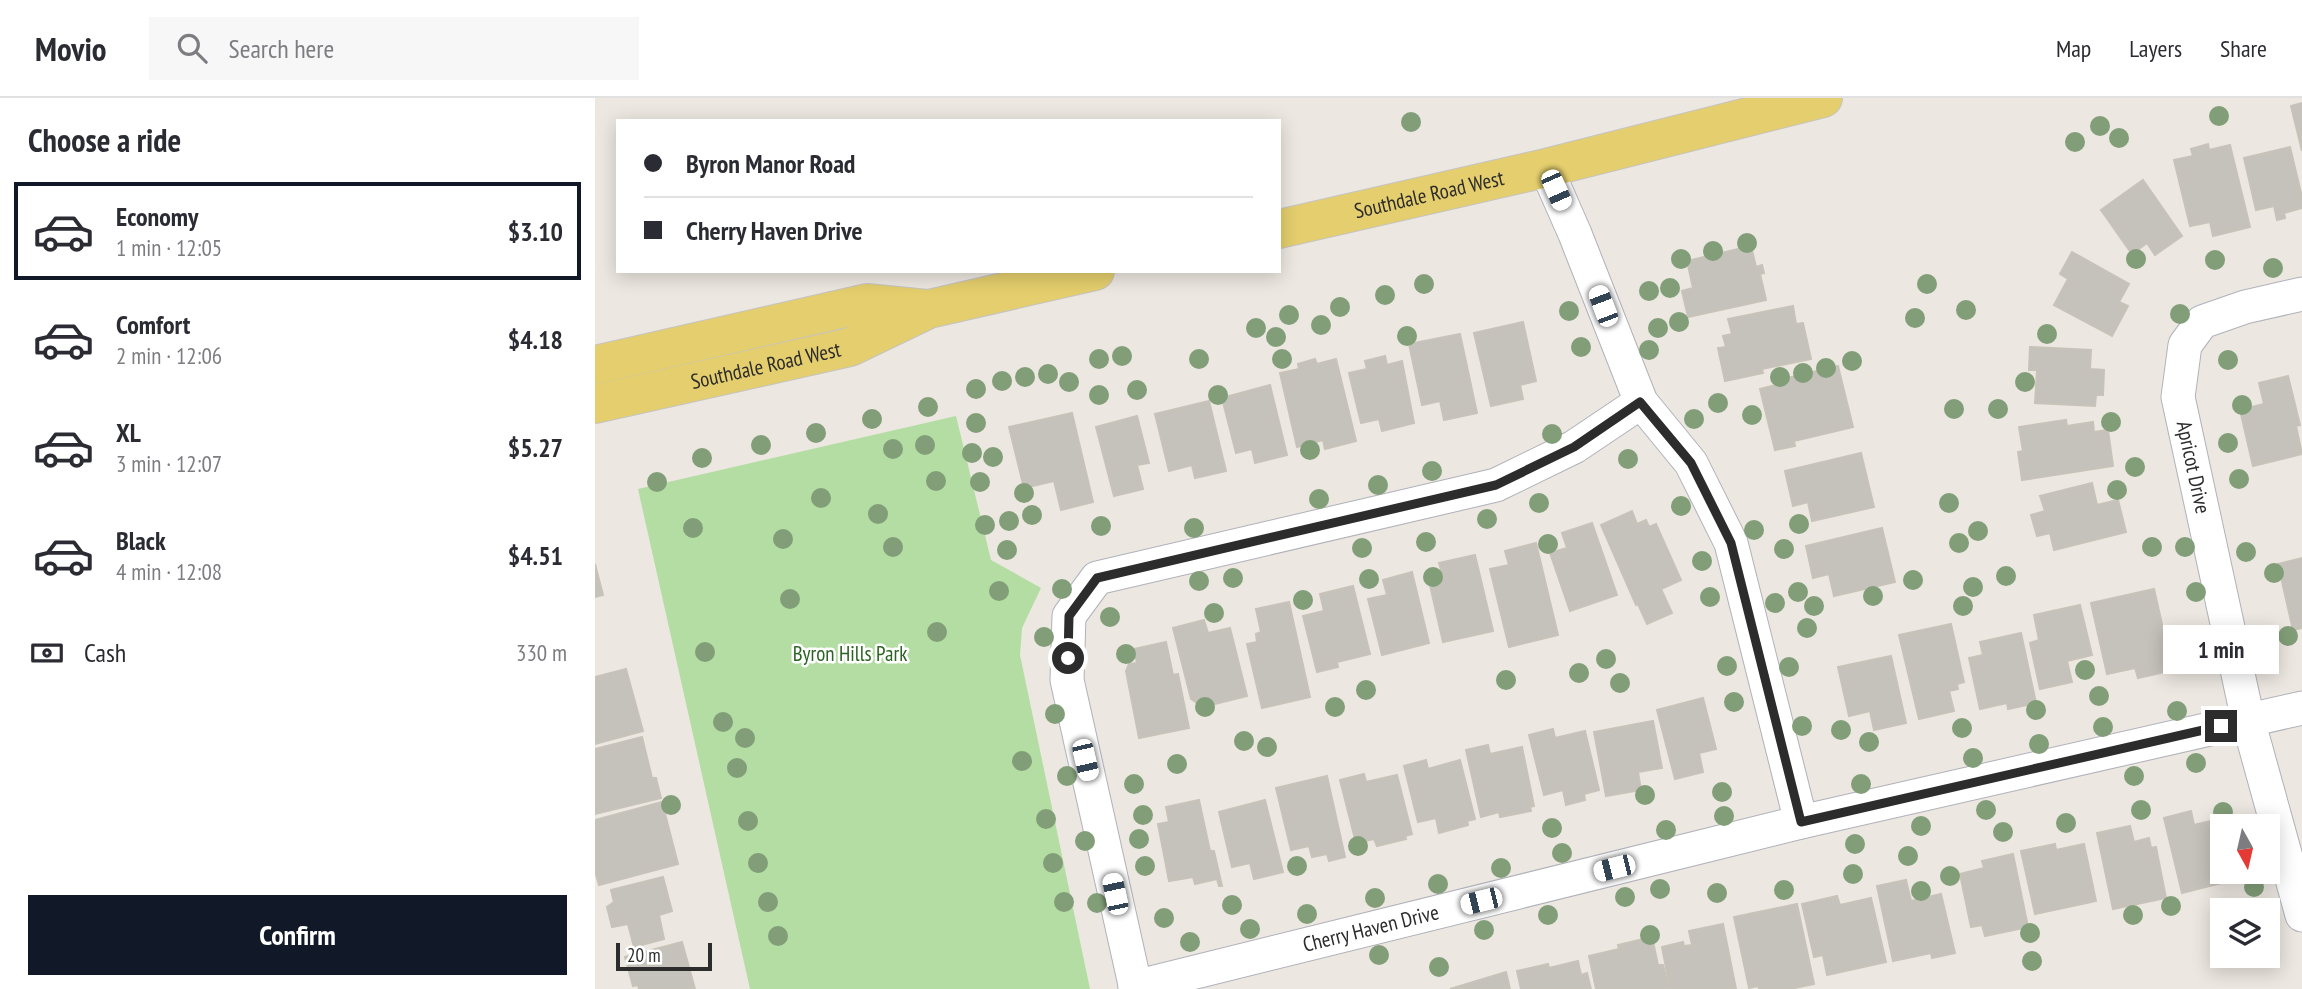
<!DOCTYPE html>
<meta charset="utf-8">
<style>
body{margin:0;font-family:"PT Sans Narrow",sans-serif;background:#f7f7f7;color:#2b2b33;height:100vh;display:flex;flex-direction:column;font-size:26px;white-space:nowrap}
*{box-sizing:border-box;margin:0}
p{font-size:23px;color:#7c7c81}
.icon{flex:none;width:38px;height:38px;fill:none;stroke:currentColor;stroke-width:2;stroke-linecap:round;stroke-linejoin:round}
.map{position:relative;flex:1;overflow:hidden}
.sheet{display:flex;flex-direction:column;background:#fff;width:595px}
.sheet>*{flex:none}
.banner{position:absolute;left:21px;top:21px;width:665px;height:154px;border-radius:0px;box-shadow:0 4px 18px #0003;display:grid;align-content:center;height:154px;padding:0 28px;background:#fff}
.needle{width:46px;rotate:172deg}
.tools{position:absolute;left:1615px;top:716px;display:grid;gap:14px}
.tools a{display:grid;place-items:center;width:70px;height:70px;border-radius:0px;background:#fff;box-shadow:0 4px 18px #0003;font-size:35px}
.scale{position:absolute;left:21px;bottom:18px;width:96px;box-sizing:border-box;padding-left:7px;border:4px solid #2c2c2c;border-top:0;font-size:19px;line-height:24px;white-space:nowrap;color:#2c2c2c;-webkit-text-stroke:5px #fff;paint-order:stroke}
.end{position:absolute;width:32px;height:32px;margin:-16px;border:9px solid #2c2c2c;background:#fff;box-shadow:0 0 0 4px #fff}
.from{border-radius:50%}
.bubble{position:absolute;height:49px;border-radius:0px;background:#fff;box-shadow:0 4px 18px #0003;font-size:23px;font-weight:700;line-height:49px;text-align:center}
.car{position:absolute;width:21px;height:42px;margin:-21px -10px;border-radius:9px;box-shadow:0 0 5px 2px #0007;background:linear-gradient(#fff 24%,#345 0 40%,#fff 0 76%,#345 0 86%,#fff 0)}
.banner b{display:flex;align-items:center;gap:24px;height:66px;font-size:26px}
.banner b+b{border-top:2px solid #e1e1e2}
.banner i{width:18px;height:18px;background:#2b2b33}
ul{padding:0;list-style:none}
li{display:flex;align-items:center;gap:21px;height:98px;margin:0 14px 10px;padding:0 14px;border:4px solid transparent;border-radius:0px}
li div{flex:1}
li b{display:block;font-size:26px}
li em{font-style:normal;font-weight:700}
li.active{border-color:#111827}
li>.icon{width:63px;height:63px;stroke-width:1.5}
h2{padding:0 28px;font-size:32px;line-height:84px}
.pay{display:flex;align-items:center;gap:18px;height:77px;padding:0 28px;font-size:26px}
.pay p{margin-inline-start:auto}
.cta{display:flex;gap:14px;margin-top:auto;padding:14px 28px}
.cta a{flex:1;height:80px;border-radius:0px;background:#111827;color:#fff;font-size:28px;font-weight:700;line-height:80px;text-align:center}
header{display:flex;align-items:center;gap:42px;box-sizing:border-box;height:98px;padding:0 35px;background:#fff;border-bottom:2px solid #e1e1e2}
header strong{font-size:33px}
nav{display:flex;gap:38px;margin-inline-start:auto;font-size:24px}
.search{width:490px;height:63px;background:#f7f7f7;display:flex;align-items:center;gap:18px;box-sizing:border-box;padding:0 24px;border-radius:0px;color:#7c7c81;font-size:26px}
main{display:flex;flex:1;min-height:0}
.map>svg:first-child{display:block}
.green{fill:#b3dda2}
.building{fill:#c5c1bb;stroke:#c8c3b9;stroke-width:2}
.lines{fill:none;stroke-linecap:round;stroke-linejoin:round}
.minor-casing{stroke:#b0b1bb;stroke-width:35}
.major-casing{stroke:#c4c4c4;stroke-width:40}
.minor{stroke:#fff;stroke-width:33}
.major{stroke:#e4ce6d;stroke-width:38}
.tree{fill:#829e78}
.route{stroke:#2c2c2c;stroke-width:9}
.labels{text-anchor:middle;stroke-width:5;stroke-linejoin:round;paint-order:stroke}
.street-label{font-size:21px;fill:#2c2c2c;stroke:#fff}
.park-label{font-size:21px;fill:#2c6322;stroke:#fff}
</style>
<header>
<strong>Movio</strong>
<div class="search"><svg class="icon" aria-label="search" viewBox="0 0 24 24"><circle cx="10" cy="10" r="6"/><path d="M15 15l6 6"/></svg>Search here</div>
<nav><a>Map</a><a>Layers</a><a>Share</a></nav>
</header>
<main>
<section class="sheet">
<h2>Choose a ride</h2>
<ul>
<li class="active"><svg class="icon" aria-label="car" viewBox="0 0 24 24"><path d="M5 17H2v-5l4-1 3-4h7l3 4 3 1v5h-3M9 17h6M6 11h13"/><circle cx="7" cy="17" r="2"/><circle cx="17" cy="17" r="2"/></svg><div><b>Economy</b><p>1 min · 12:05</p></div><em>$3.10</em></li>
<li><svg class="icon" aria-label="car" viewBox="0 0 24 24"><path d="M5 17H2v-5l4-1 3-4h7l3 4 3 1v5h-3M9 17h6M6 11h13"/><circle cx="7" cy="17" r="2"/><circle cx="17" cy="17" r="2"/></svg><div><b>Comfort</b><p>2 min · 12:06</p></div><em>$4.18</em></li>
<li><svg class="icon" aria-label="car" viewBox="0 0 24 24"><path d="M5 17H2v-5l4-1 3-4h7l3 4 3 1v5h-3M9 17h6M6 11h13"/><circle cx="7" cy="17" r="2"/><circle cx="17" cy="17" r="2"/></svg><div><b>XL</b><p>3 min · 12:07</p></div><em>$5.27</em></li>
<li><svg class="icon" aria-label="car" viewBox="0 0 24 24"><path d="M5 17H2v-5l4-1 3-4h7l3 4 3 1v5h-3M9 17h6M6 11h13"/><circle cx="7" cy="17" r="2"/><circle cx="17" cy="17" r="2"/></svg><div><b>Black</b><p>4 min · 12:08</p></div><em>$4.51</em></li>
</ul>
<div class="pay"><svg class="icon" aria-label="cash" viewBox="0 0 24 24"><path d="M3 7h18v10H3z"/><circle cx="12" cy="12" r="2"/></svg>Cash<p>330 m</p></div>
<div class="cta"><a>Confirm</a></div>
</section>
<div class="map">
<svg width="1707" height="891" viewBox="0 0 1707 891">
<rect width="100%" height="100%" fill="#ece7e0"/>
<path class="green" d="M 361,318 L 396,462 L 446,490 L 427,530 L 425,557 L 495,891 L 155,891 L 43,391 Z"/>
<g class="building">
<path d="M 1707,5 L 1707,53 L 1696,8 Z"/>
<path d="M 1613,46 L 1614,52 L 1635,47 L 1655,129 L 1618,138 L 1615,124 L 1595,128 L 1579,62 L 1598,58 L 1596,51 Z"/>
<path d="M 1695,49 L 1707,99 L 1707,110 L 1689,115 L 1690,120 L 1682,122 L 1679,108 L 1661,112 L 1649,60 Z"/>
<path d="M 1548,82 L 1587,138 L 1560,157 L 1552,145 L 1537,156 L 1506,112 Z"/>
<path d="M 1156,148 L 1161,169 L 1167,167 L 1169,175 L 1165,176 L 1171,202 L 1093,219 L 1087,193 L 1098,190 L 1092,163 Z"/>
<path d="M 1477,154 L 1534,186 L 1524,204 L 1533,208 L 1517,238 L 1459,207 L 1473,181 L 1465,176 Z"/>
<path d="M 1198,208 L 1201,226 L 1208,225 L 1216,261 L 1167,271 L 1168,275 L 1130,283 L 1123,250 L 1131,249 L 1128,238 L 1137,236 L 1133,221 Z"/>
<path d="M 928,224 L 941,283 L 925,287 L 928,301 L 896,308 L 879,235 Z"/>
<path d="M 865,236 L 882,315 L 849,322 L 845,303 L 827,307 L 814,246 Z"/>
<path d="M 1435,249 L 1496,252 L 1495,271 L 1509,272 L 1508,297 L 1501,297 L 1500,308 L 1440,305 L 1442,272 L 1434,272 Z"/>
<path d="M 790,258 L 792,267 L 807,263 L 819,325 L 787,333 L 784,321 L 766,325 L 754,275 L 772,271 L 770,263 Z"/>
<path d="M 720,261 L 722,266 L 741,261 L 761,343 L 730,351 L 728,342 L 702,349 L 685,275 L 704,271 L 703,266 Z"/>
<path d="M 1243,268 L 1258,329 L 1199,343 L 1200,348 L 1180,352 L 1165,291 L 1185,286 L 1184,282 Z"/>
<path d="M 1693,278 L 1705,327 L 1701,328 L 1707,356 L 1658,368 L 1645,312 L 1669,306 L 1664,285 Z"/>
<path d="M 675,287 L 692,357 L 660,365 L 657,351 L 641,355 L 627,300 Z"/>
<path d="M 614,303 L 631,373 L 600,380 L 597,367 L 574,373 L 560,316 Z"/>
<path d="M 477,315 L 498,404 L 466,412 L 459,383 L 429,390 L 414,329 Z"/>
<path d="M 542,318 L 554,365 L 542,367 L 548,391 L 519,398 L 501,329 Z"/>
<path d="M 1471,322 L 1472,328 L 1498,324 L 1499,334 L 1513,332 L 1518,368 L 1427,382 L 1423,354 L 1428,353 L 1424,329 Z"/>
<path d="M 1266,355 L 1279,409 L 1217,423 L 1213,404 L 1198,408 L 1190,373 Z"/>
<path d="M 1497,385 L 1502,407 L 1523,402 L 1531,434 L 1459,452 L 1455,435 L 1442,438 L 1436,417 L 1450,413 L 1445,398 Z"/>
<path d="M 1037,413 L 1042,426 L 1051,422 L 1054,429 L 1061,426 L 1086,482 L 1066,491 L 1077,515 L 1052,526 L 1043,506 L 1041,507 L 1006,427 Z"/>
<path d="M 997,425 L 1022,497 L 975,513 L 955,455 L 972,450 L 967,435 Z"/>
<path d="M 1287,430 L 1300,484 L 1239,498 L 1234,476 L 1218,480 L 1211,448 Z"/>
<path d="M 941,445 L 963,537 L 914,549 L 895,471 L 914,467 L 910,453 Z"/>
<path d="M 880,457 L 898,533 L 848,544 L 834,483 L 848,479 L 844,465 Z"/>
<path d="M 1707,460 L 1707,530 L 1698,532 L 1683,466 Z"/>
<path d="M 0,466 L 8,497 L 0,499 Z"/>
<path d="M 817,474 L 834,545 L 787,557 L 773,501 L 792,497 L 788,482 Z"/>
<path d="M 758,488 L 775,556 L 742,564 L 743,569 L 722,574 L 708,518 L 729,513 L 725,496 Z"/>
<path d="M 1559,491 L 1575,561 L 1571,561 L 1574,573 L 1543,580 L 1540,570 L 1512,576 L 1496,505 Z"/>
<path d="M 694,504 L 715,599 L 667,610 L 652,546 L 662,544 L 661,536 L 666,534 L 661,511 Z"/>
<path d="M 1485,507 L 1497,557 L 1472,563 L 1477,584 L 1445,591 L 1435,545 L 1444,542 L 1439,517 Z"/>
<path d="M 609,522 L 613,535 L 635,530 L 652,598 L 608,609 L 596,601 L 578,530 Z"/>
<path d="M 1356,526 L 1369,584 L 1362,586 L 1363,591 L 1354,593 L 1359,613 L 1324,621 L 1304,537 Z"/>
<path d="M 1426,535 L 1441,605 L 1413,611 L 1412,605 L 1385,611 L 1374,560 L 1388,557 L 1385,544 Z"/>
<path d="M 571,544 L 578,577 L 583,576 L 594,630 L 544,640 L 531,573 L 534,566 L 542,565 L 539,551 Z"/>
<path d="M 1296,558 L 1311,625 L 1279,632 L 1275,613 L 1254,618 L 1243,569 Z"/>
<path d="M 31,571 L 48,633 L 0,646 L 0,579 Z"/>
<path d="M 1108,600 L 1121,651 L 1104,655 L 1108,674 L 1080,681 L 1062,612 Z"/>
<path d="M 1058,623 L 1067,670 L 1043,674 L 1046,692 L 1011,698 L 999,634 Z"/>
<path d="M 958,631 L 960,640 L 990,633 L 1004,692 L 989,696 L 990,702 L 971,707 L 968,692 L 949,697 L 934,637 Z"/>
<path d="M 47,639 L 57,680 L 61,680 L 66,700 L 0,716 L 0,651 Z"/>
<path d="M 893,647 L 895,656 L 927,649 L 939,708 L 935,709 L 936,713 L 905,719 L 904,714 L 886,719 L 871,652 Z"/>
<path d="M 831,662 L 833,671 L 865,662 L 880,721 L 872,723 L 873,727 L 844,735 L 841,720 L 823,724 L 809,668 Z"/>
<path d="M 769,676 L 771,684 L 802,677 L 817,736 L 810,738 L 811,741 L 782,748 L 779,741 L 761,745 L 745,682 Z"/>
<path d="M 732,678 L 750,759 L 734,763 L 732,756 L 717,759 L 714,748 L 696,752 L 681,690 Z"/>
<path d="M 604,702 L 615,753 L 619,753 L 627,788 L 624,788 L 622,781 L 600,786 L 598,779 L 574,783 L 563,726 L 574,724 L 571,709 Z"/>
<path d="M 670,702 L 688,774 L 659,781 L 655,765 L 637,769 L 624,714 Z"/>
<path d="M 67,704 L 83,766 L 4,787 L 0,773 L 0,722 Z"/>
<path d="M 1596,713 L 1599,727 L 1620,722 L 1623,731 L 1628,730 L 1628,774 L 1640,774 L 1642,781 L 1587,795 L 1569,720 Z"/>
<path d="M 1535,728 L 1539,744 L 1554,740 L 1556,750 L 1561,749 L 1571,800 L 1518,811 L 1502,735 Z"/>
<path d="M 1460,746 L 1461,752 L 1489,746 L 1501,803 L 1440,816 L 1426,753 Z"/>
<path d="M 1418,756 L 1433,829 L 1390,838 L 1387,827 L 1376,829 L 1365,776 L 1389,770 L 1387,763 Z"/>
<path d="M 68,779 L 77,813 L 64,817 L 69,841 L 39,849 L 33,826 L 17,829 L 12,809 L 19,804 L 16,792 Z"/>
<path d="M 1311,782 L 1316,803 L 1346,796 L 1360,855 L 1337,860 L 1336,855 L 1298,863 L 1282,788 Z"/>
<path d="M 1242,798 L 1245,807 L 1276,800 L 1291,864 L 1232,877 L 1228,857 L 1219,859 L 1207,806 Z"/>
<path d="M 1202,806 L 1219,886 L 1195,891 L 1164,891 L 1163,888 L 1154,890 L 1139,819 Z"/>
<path d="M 1128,826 L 1141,891 L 1075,891 L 1067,849 L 1088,844 L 1089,848 L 1097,847 L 1094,833 Z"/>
<path d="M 1057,839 L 1063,867 L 1068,867 L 1074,891 L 1001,891 L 994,858 L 1024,851 L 1023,847 Z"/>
<path d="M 87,844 L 100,891 L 44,891 L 43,887 L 38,888 L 30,859 Z"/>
<path d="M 983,863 L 986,877 L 992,875 L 996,891 L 926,891 L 922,873 L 953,866 L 954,870 Z"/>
<path d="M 911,874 L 915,891 L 855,891 Z"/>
</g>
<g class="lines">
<defs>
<g id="minor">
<path d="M 951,70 L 980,136 L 1046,304 L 1096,365 L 1136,445 L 1206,724"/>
<path id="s1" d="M 1707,196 L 1650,209 L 1607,224 L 1590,247 L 1583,299 L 1653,622 L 1707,817"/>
<path id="s2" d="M 540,889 L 1206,724 L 1707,610"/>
<path d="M 541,891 L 472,582 L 474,518 L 502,480 L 901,387 L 979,349 L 1046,304"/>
</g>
<g id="major">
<path id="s3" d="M 684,131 L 951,70 L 1228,0"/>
<path d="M 0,267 L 272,205 L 332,211"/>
<path id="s4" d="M 0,306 L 255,249 L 334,211 L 500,173"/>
</g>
</defs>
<use href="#minor" class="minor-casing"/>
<use href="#major" class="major-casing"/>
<use href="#minor" class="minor"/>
<use href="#major" class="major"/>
</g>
<g class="tree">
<circle cx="1624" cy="18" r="10"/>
<circle cx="816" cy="24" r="10"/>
<circle cx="1505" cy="28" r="10"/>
<circle cx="1524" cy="40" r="10"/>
<circle cx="1480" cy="44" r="10"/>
<circle cx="1152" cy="145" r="10"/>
<circle cx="1118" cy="153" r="10"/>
<circle cx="1086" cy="161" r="10"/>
<circle cx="1541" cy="161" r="10"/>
<circle cx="1620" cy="162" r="10"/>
<circle cx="1678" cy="170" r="10"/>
<circle cx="829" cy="186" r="10"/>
<circle cx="1332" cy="186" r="10"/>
<circle cx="1075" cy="190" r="10"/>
<circle cx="1054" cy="193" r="10"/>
<circle cx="790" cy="197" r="10"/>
<circle cx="745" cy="209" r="10"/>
<circle cx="1371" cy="212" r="10"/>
<circle cx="974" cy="213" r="10"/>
<circle cx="1585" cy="216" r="10"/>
<circle cx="694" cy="217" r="10"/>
<circle cx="1320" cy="220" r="10"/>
<circle cx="1084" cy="224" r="10"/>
<circle cx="726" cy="227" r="10"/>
<circle cx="661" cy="230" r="10"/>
<circle cx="1063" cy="230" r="10"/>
<circle cx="1452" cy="236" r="10"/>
<circle cx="812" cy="238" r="10"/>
<circle cx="681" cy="239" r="10"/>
<circle cx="986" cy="249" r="10"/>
<circle cx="1054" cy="252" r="10"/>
<circle cx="527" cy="258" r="10"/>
<circle cx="504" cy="261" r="10"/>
<circle cx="604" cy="261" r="10"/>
<circle cx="687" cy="261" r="10"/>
<circle cx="1633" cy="262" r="10"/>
<circle cx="1257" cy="263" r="10"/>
<circle cx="1231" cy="270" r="10"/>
<circle cx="1208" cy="275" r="10"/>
<circle cx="453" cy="276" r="10"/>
<circle cx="430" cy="279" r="10"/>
<circle cx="1185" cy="279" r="10"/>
<circle cx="407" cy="283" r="10"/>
<circle cx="474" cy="284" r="10"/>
<circle cx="1430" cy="284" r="10"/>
<circle cx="381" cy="291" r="10"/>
<circle cx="542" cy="292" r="10"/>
<circle cx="504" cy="297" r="10"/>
<circle cx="623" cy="297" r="10"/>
<circle cx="1123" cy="305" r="10"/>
<circle cx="1647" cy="307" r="10"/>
<circle cx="333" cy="309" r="10"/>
<circle cx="1359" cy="311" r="10"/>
<circle cx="1403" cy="311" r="10"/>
<circle cx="1157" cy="317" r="10"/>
<circle cx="277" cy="321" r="10"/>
<circle cx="1099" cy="321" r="10"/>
<circle cx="1516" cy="324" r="10"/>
<circle cx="381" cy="325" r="10"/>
<circle cx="221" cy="335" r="10"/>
<circle cx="957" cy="336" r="10"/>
<circle cx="1633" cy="345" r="10"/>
<circle cx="166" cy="347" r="10"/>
<circle cx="330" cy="347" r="10"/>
<circle cx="298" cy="351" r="10"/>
<circle cx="715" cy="352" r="10"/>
<circle cx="377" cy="355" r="10"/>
<circle cx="398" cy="359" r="10"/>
<circle cx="107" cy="360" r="10"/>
<circle cx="1033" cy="361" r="10"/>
<circle cx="1540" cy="369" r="10"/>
<circle cx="837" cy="373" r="10"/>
<circle cx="1644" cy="381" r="10"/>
<circle cx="341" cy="383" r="10"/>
<circle cx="62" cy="384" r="10"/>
<circle cx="385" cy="384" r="10"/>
<circle cx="783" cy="387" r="10"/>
<circle cx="1522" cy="392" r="10"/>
<circle cx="429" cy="395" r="10"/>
<circle cx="226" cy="400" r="10"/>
<circle cx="724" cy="401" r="10"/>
<circle cx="944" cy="405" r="10"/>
<circle cx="1354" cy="405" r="10"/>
<circle cx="1086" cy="408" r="10"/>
<circle cx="283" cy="416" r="10"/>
<circle cx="437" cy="417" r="10"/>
<circle cx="892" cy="421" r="10"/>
<circle cx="414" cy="423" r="10"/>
<circle cx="1204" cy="426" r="10"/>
<circle cx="390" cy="427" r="10"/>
<circle cx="506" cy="428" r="10"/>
<circle cx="98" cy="430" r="10"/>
<circle cx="599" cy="430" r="10"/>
<circle cx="1159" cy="432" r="10"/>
<circle cx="1383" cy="433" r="10"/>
<circle cx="188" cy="441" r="10"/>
<circle cx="831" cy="444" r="10"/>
<circle cx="1364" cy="445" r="10"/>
<circle cx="953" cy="446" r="10"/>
<circle cx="298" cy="449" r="10"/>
<circle cx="1557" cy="449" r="10"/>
<circle cx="1590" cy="449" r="10"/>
<circle cx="767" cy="450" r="10"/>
<circle cx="1189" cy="451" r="10"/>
<circle cx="412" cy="452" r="10"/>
<circle cx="1651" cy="454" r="10"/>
<circle cx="1107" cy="463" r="10"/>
<circle cx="1679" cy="475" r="10"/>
<circle cx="1411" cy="478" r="10"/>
<circle cx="838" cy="479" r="10"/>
<circle cx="638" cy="480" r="10"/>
<circle cx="774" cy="481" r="10"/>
<circle cx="1318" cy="482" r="10"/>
<circle cx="604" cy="483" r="10"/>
<circle cx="1378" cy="489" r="10"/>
<circle cx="467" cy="491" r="10"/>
<circle cx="404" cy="493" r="10"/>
<circle cx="1203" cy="494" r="10"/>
<circle cx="1601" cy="494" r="10"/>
<circle cx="1278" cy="498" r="10"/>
<circle cx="1115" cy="499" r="10"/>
<circle cx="195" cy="501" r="10"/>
<circle cx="708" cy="502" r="10"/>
<circle cx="1180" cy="505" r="10"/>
<circle cx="1219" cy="508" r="10"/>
<circle cx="1368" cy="508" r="10"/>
<circle cx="619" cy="515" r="10"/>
<circle cx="515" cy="519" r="10"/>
<circle cx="1212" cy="530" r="10"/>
<circle cx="342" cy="534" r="10"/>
<circle cx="1693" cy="538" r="10"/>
<circle cx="449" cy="539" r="10"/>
<circle cx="110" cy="554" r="10"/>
<circle cx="531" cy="556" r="10"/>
<circle cx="1011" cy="561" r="10"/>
<circle cx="1621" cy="566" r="10"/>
<circle cx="1132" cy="568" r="10"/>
<circle cx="1194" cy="569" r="10"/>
<circle cx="1490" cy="572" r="10"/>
<circle cx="984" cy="575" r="10"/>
<circle cx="911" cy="582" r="10"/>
<circle cx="1025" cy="585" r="10"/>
<circle cx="771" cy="592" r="10"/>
<circle cx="1504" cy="598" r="10"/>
<circle cx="1139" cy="604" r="10"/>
<circle cx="610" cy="609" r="10"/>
<circle cx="740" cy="609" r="10"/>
<circle cx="1441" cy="612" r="10"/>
<circle cx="1582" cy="613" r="10"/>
<circle cx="460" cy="616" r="10"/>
<circle cx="128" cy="624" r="10"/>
<circle cx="1207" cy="628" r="10"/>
<circle cx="1508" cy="629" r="10"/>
<circle cx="1367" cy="630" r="10"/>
<circle cx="1246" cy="632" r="10"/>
<circle cx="150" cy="640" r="10"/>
<circle cx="649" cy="643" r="10"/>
<circle cx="1274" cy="644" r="10"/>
<circle cx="1444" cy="646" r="10"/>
<circle cx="672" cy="649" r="10"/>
<circle cx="1378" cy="660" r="10"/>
<circle cx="427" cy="663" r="10"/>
<circle cx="1601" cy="665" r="10"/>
<circle cx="582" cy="666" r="10"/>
<circle cx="142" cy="670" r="10"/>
<circle cx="472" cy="678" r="10"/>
<circle cx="1539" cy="678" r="10"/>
<circle cx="539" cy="686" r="10"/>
<circle cx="1266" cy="686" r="10"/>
<circle cx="1127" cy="694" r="10"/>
<circle cx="1050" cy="697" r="10"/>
<circle cx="76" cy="707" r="10"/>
<circle cx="1391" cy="712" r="10"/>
<circle cx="1546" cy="712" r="10"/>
<circle cx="1628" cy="714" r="10"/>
<circle cx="548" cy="717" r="10"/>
<circle cx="1129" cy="718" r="10"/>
<circle cx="451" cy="721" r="10"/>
<circle cx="153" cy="723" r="10"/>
<circle cx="1471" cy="725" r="10"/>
<circle cx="1326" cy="728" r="10"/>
<circle cx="957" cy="730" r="10"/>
<circle cx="1071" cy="732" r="10"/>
<circle cx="1408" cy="734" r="10"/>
<circle cx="544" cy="741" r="10"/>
<circle cx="490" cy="743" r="10"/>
<circle cx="1260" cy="746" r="10"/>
<circle cx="763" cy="748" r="10"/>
<circle cx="967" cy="755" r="10"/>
<circle cx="1313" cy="758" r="10"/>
<circle cx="163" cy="765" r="10"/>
<circle cx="458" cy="765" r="10"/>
<circle cx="550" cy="768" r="10"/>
<circle cx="702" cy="768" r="10"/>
<circle cx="906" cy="770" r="10"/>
<circle cx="1258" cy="776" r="10"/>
<circle cx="1355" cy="778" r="10"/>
<circle cx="843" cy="786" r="10"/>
<circle cx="1659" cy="789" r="10"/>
<circle cx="1065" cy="791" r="10"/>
<circle cx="1189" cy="792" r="10"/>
<circle cx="1326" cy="793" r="10"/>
<circle cx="1122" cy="795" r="10"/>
<circle cx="1030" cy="799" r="10"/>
<circle cx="780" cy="800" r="10"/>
<circle cx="173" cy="804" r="10"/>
<circle cx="469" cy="804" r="10"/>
<circle cx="502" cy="805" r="10"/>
<circle cx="637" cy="807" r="10"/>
<circle cx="1576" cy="808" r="10"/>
<circle cx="712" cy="816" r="10"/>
<circle cx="953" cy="817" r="10"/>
<circle cx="1538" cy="817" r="10"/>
<circle cx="569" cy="820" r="10"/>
<circle cx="655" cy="831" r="10"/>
<circle cx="889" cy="832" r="10"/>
<circle cx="1435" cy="835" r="10"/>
<circle cx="1055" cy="837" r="10"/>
<circle cx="183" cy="838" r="10"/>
<circle cx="595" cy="844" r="10"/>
<circle cx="784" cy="857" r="10"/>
<circle cx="1437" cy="863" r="10"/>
<circle cx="844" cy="869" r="10"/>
</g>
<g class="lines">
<path class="route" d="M 473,560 L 474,518 L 502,480 L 901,387 L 979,349 L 1045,304 L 1096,365 L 1136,445 L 1206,724 L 1626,628"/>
</g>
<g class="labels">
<g class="street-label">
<text dy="7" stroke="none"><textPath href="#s3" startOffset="154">Southdale Road West</textPath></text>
<text dy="7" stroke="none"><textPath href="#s4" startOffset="175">Southdale Road West</textPath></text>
<text dy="7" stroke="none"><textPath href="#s1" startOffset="257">Apricot Drive</textPath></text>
<text dy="7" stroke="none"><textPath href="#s2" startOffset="243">Cherry Haven Drive</textPath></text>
</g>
<g class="park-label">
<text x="255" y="563">Byron Hills Park</text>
</g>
</g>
</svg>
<div class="tools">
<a><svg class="needle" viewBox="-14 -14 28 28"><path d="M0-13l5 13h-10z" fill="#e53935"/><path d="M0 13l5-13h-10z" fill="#7c7c81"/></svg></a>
<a><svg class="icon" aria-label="layers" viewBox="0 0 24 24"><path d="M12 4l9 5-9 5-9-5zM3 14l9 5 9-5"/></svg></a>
</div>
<div class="scale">20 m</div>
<i class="end from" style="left:473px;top:560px"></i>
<i class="end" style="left:1626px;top:628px"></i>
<div class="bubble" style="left:1568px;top:527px;width:116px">1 min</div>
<i class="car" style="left:961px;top:92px;rotate:156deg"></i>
<i class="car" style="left:1008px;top:208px;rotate:339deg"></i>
<i class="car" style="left:490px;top:662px;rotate:167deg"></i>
<i class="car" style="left:1019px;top:770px;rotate:256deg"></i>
<i class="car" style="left:520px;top:796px;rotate:348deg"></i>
<i class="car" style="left:886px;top:803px;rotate:256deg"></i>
<div class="banner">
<b><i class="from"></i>Byron Manor Road</b>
<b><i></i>Cherry Haven Drive</b>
</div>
</div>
</main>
